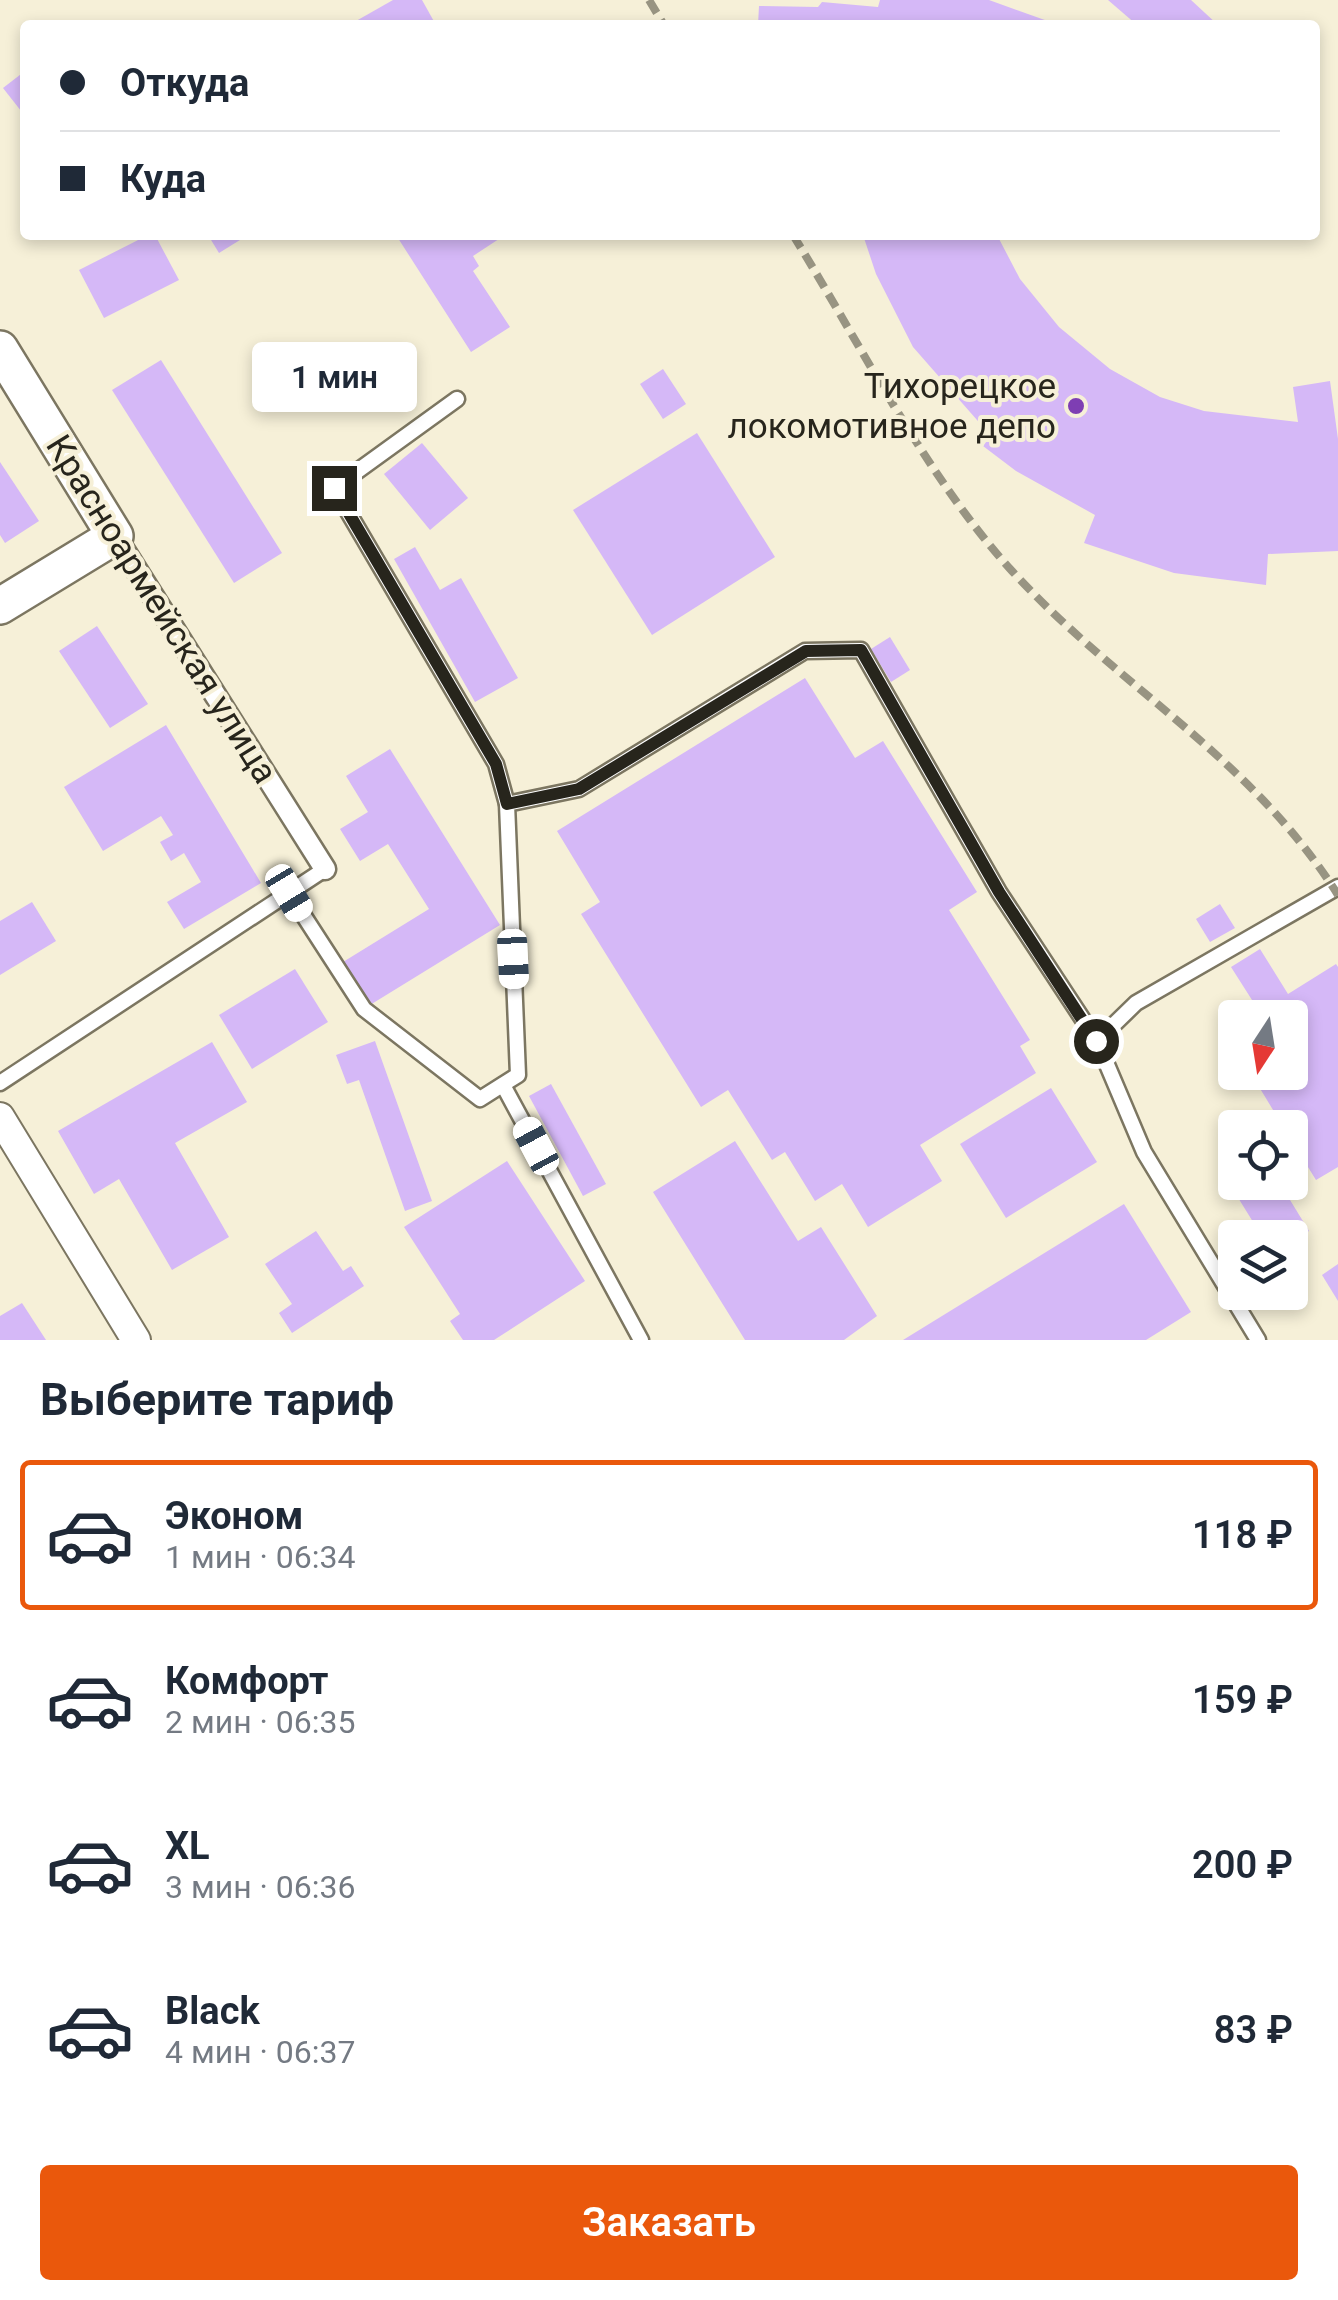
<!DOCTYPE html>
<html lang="ru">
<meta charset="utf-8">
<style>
body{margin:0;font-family:Roboto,sans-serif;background:#f2f2f3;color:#1f2937;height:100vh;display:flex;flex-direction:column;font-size:38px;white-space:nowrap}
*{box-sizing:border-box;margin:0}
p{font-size:32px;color:#747a83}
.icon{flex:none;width:55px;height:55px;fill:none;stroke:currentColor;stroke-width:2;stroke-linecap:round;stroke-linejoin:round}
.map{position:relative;height:1340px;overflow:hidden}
.side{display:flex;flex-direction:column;background:#fff;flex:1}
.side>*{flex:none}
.hud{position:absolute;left:20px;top:20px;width:1300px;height:220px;border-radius:10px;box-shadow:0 5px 15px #0003;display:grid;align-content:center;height:220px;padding:0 40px;background:#fff}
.needle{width:65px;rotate:192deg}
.controls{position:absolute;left:1218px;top:1000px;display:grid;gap:20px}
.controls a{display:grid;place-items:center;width:90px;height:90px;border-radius:10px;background:#fff;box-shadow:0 5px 15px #0003;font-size:50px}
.end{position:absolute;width:45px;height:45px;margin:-22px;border:12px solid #27251c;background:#fff;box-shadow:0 0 0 5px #fff}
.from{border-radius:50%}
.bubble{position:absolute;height:70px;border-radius:10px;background:#fff;box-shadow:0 5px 15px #0003;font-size:32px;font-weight:600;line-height:70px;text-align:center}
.car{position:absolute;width:30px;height:60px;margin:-30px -15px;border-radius:12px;box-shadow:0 0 8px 2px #0007;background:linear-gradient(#fff 24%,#345 0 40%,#fff 0 76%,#345 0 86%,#fff 0)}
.hud b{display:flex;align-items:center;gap:35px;height:95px;font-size:38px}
.hud b+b{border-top:2px solid #e0e1e3}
.hud i{width:25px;height:25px;background:#1f2937}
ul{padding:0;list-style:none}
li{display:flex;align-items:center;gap:30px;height:150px;margin:0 20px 15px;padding:0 20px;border:5px solid transparent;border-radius:10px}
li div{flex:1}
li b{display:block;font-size:38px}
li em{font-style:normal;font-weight:600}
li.selected{border-color:#ea580c}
li>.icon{width:90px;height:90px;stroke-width:1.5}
h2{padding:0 40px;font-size:45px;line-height:120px}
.primary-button{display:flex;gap:20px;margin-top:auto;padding:20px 40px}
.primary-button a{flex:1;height:115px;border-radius:10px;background:#ea580c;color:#fff;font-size:40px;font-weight:600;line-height:115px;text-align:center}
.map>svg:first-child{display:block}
.building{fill:#d5b8f7}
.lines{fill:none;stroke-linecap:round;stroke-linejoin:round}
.service-casing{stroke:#7c7661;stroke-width:19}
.pedestrian-casing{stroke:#7c7661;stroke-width:25}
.minor-casing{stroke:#7c7661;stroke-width:32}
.tertiary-casing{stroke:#7c7661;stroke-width:40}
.service{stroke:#fff;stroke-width:14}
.pedestrian{stroke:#fff;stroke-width:20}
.minor{stroke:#fff;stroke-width:28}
.tertiary{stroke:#fff;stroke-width:35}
.rail{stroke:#989482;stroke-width:8;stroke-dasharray:15 8;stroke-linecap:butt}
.route{stroke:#27251c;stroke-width:12}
.poi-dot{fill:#7e3eb3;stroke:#f6f0d8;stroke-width:4}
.labels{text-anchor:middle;stroke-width:8;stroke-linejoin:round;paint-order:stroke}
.poi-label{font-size:35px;fill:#27251c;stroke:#f6f0d8;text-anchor:end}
.street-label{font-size:35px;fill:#27251c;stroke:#f6f0d8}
</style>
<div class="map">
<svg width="1338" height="1340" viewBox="0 0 1338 1340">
<rect width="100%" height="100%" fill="#f6f0d8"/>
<g class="building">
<path d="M 393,0 L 422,0 L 436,25 L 349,25 Z"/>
<path d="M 880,0 L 989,0 L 1056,24 L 758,25 L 759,6 L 818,7 L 822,2 L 878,7 Z"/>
<path d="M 1108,0 L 1191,0 L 1218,25 L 1137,25 Z"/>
<path d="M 25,71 L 25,116 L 3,88 Z"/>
<path d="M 148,235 L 155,235 L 179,280 L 104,318 L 79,270 Z"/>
<path d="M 208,235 L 248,235 L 219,253 Z"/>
<path d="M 396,235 L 505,235 L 473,256 L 479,266 L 473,271 L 510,327 L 471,352 Z"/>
<path d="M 863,235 L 997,235 L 1020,279 L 1059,327 L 1110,369 L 1160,397 L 1204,411 L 1298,422 L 1293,387 L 1330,381 L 1338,439 L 1338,551 L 1268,554 L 1266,585 L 1174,573 L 1084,543 L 1095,515 L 1016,471 L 983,446 L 991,436 L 913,347 L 876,274 Z"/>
<path d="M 161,360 L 282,553 L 234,583 L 112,390 Z"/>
<path d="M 663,369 L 686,404 L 663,419 L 640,384 Z"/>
<path d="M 697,433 L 775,557 L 652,635 L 573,510 Z"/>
<path d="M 422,443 L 468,498 L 430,530 L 384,474 Z"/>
<path d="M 0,462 L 39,521 L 5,543 L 0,535 Z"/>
<path d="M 415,547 L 440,590 L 461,578 L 518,678 L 475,702 L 394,559 Z"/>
<path d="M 97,626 L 148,704 L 110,728 L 59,651 Z"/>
<path d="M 890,637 L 910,670 L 891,682 L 871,649 Z"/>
<path d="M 805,678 L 855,758 L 883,741 L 977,892 L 949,910 L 1030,1040 L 1020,1046 L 1036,1073 L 920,1145 L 942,1181 L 868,1227 L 842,1184 L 815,1201 L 785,1152 L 772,1160 L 728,1090 L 701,1107 L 581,914 L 600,902 L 557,831 Z"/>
<path d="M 166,725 L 261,883 L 184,929 L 167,902 L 201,882 L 184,853 L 171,861 L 160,842 L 173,835 L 161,816 L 103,851 L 64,787 Z"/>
<path d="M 390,749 L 500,925 L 370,1005 L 343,962 L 429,909 L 388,844 L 360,861 L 340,829 L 368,812 L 346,776 Z"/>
<path d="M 32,902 L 56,941 L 0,975 L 0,921 Z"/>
<path d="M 1220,904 L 1235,928 L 1210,942 L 1196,919 Z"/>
<path d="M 1260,949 L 1288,994 L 1336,964 L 1338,967 L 1338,1167 L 1316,1180 L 1290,1138 L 1290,1128 L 1284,1128 L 1250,1072 L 1290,1072 L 1290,1018 L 1248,1018 L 1259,1011 L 1231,967 Z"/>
<path d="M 295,969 L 328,1022 L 252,1069 L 219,1015 Z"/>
<path d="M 375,1041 L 432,1201 L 405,1211 L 359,1080 L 347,1084 L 336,1055 Z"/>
<path d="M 212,1042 L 247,1102 L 175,1143 L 229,1237 L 172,1270 L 119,1179 L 94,1194 L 58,1131 Z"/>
<path d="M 551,1084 L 606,1184 L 583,1196 L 529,1096 Z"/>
<path d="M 1051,1088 L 1097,1162 L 1006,1218 L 960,1144 Z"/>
<path d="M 735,1141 L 798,1241 L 821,1227 L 877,1316 L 844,1340 L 745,1340 L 653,1192 Z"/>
<path d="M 507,1161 L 585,1281 L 494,1340 L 463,1340 L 450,1321 L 460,1314 L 404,1227 Z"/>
<path d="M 1241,1182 L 1279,1182 L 1309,1231 L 1290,1242 L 1290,1238 L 1263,1238 L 1232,1188 Z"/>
<path d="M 1124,1204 L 1191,1312 L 1146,1340 L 903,1340 Z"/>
<path d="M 316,1231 L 343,1271 L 351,1266 L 364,1286 L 292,1333 L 279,1313 L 292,1304 L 265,1264 Z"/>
<path d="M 1338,1264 L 1338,1301 L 1322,1275 Z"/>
<path d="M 22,1303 L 46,1340 L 0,1340 L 0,1316 Z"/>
</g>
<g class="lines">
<defs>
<g id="service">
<path d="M 457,399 L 334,488 L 496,764 L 507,804"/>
<path d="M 289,893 L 364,1009 L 480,1099 L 518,1075 L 507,804 L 579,789 L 805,651 L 861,650 L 999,892 L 1097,1041 L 1144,1152 L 1258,1340"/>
<path d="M 1097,1041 L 1136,1003 L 1338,887"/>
<path d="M 0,1083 L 325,869"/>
<path d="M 503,1085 L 641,1340"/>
</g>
<path id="pedestrian" d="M 115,536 L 325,869"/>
<path id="minor" d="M 0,1117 L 136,1340"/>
<path id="tertiary" d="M 0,349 L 115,536 L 0,606"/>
</defs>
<use href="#service" class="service-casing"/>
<use href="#pedestrian" class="pedestrian-casing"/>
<use href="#minor" class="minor-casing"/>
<use href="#tertiary" class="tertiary-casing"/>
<use href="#service" class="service"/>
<use href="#pedestrian" class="pedestrian"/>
<use href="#minor" class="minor"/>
<use href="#tertiary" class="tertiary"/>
<g class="rail">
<path d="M 649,0 L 664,25"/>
<path d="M 793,235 C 861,345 925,475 1012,571 C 1119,688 1251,757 1338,895"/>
</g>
</g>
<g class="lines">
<path class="route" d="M 334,488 L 496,764 L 507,804 L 579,789 L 806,651 L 861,650 L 999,892 L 1096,1041"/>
</g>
<circle class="poi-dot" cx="1076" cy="406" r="10"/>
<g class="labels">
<g class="poi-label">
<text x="1056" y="398">Тихорецкое<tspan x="1056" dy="40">локомотивное депо</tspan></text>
</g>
<g class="street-label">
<text transform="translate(162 609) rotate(58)" y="12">Красноармейская улица</text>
</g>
</g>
</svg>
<div class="controls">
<a><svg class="needle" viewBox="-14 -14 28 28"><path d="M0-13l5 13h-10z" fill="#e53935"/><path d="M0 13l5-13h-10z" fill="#747a83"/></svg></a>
<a><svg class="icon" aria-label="locate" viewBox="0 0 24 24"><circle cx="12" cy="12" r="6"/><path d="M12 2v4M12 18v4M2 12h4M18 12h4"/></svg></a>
<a><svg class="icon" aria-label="layers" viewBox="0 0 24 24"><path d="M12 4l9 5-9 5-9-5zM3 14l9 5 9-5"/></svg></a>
</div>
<i class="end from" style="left:1096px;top:1041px"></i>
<i class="end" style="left:334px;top:488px"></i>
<div class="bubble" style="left:252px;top:342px;width:165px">1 мин</div>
<i class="car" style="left:289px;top:893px;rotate:149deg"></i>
<i class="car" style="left:513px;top:959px;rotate:177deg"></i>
<i class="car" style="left:536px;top:1146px;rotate:332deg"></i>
<div class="hud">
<b><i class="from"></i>Откуда</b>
<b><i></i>Куда</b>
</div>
</div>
<section class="side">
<h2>Выберите тариф</h2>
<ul>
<li class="selected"><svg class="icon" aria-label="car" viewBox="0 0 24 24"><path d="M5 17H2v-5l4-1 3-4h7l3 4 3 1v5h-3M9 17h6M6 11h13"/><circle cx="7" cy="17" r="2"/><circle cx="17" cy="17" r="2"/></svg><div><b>Эконом</b><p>1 мин · 06:34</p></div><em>118 ₽</em></li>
<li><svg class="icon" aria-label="car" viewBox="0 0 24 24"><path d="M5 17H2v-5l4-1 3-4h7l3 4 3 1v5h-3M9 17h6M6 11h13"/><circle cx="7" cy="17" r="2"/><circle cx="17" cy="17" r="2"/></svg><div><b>Комфорт</b><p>2 мин · 06:35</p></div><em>159 ₽</em></li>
<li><svg class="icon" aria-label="car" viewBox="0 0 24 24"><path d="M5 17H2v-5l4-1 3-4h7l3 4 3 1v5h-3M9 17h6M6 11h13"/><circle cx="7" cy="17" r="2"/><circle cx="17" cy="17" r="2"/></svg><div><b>XL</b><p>3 мин · 06:36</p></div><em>200 ₽</em></li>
<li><svg class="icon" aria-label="car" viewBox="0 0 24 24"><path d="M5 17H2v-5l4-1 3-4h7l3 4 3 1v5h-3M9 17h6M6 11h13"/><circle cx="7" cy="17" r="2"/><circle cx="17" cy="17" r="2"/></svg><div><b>Black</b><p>4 мин · 06:37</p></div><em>83 ₽</em></li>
</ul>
<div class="primary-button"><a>Заказать</a></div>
</section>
